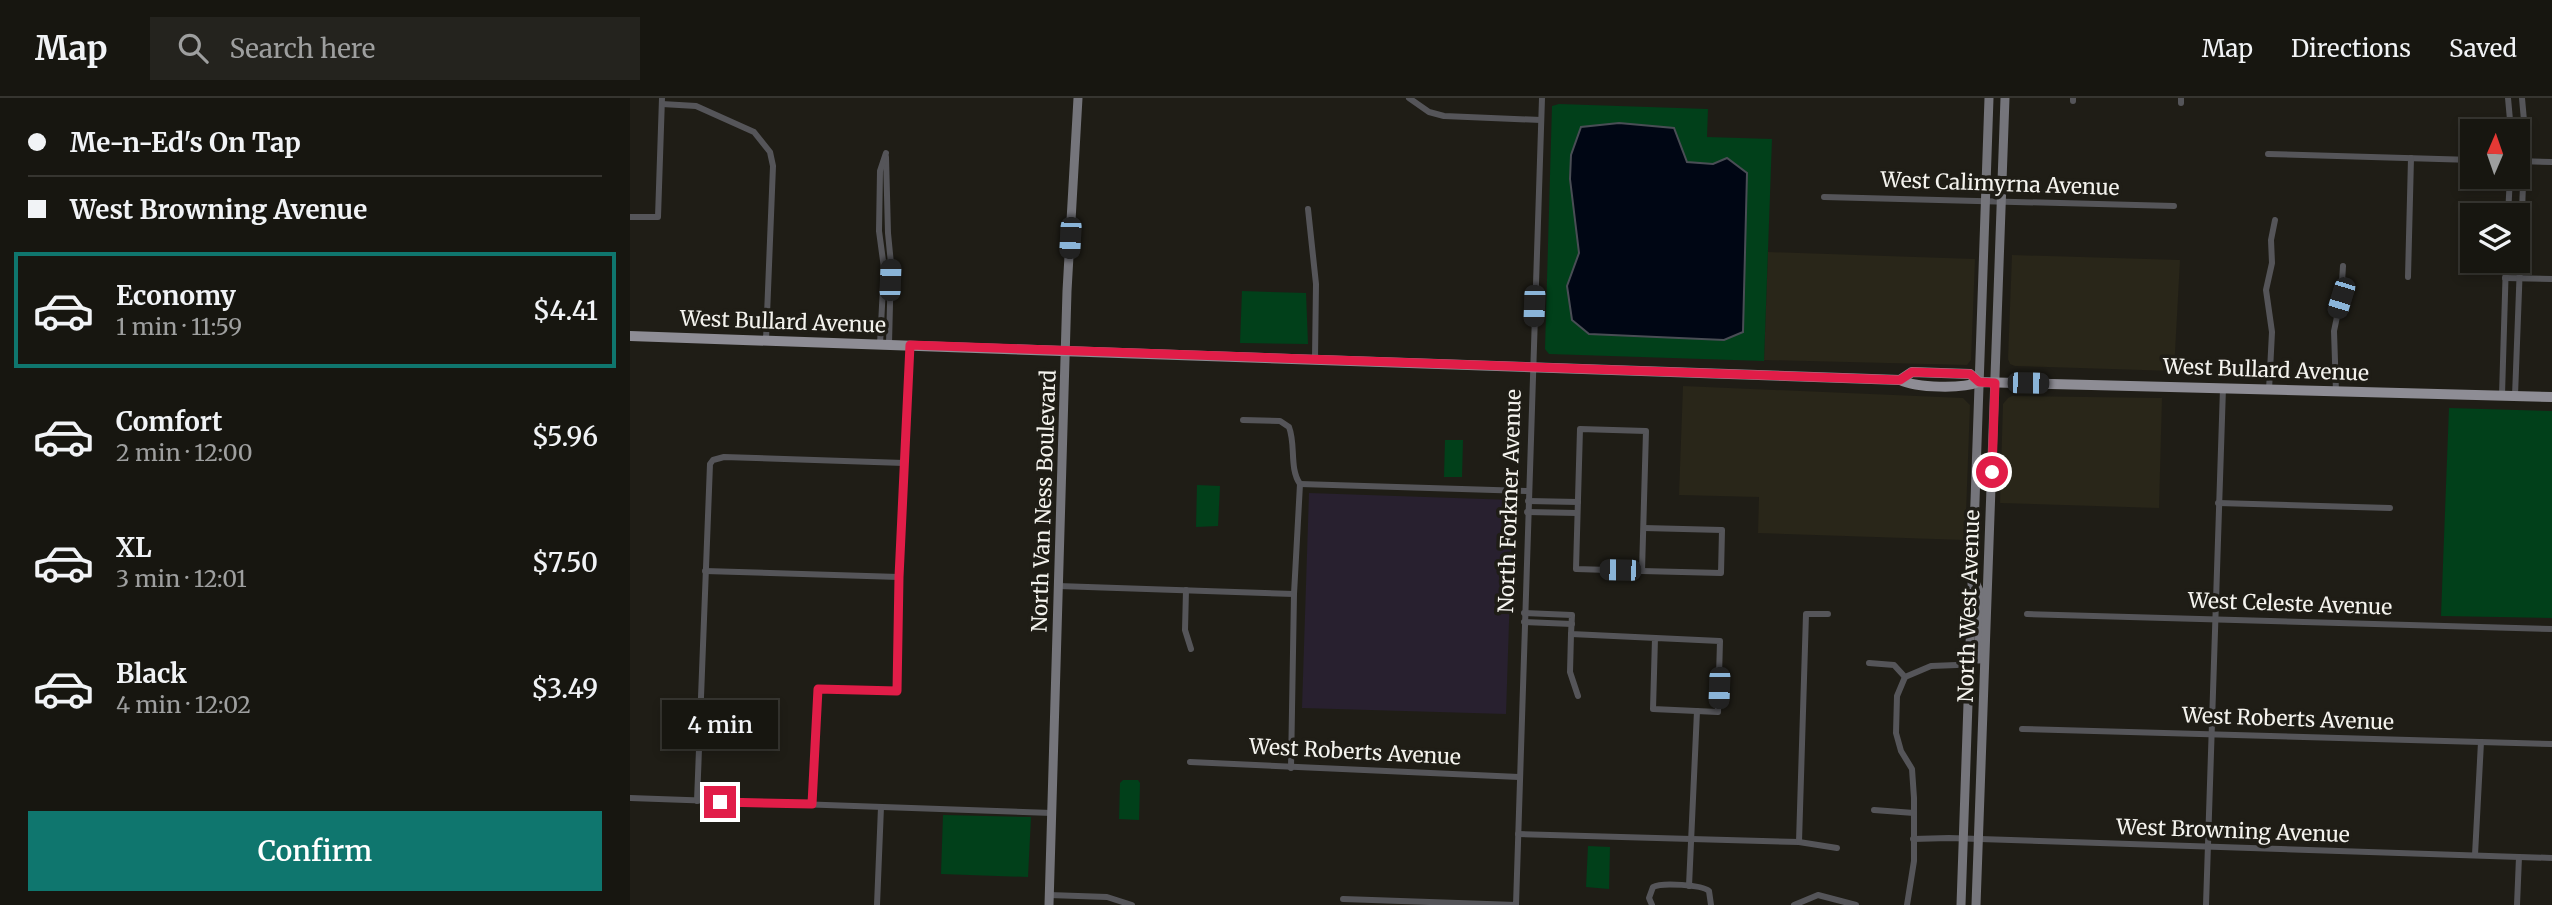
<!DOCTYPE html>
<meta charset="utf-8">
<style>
body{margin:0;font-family:Merriweather,serif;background:#24231e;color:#f1f3f6;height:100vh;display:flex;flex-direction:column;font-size:26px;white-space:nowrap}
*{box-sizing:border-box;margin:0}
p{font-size:23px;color:#9e9f9f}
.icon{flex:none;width:38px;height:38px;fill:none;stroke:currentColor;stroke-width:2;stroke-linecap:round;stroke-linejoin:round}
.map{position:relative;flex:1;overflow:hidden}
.drawer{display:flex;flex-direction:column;background:#171610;width:630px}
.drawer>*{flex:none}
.guide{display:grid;align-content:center;height:154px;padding:0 28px;background:#171610}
.needle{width:46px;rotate:2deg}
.controls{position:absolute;left:1830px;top:21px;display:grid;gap:14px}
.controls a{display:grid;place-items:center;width:70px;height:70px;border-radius:0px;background:#171610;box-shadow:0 4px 10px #0003,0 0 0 2px #363530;font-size:35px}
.end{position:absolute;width:32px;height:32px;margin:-16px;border:9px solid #e11d48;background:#fff;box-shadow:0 0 0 4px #fff}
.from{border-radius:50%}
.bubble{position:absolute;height:49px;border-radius:0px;background:#171610;box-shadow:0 4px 10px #0003,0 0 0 2px #363530;font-size:23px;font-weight:600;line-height:49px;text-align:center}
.car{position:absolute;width:21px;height:42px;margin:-21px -10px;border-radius:9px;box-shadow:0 0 5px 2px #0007;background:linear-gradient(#222 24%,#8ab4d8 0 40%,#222 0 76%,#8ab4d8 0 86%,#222 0)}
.guide b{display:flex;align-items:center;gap:24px;height:66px;font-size:26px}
.guide b+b{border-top:2px solid #363530}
.guide i{width:18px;height:18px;background:#f1f3f6}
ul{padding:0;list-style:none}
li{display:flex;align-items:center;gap:21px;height:116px;margin:0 14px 10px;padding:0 14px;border:4px solid transparent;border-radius:0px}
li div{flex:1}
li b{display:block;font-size:26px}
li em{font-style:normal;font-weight:600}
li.current{border-color:#0f766e}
li>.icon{width:63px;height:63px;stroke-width:1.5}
.cta{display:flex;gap:14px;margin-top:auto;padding:14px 28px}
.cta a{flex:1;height:80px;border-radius:0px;background:#0f766e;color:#fff;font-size:28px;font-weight:600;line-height:80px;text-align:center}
header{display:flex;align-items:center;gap:42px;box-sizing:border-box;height:98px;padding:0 35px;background:#171610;border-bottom:2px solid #363530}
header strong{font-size:33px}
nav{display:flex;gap:38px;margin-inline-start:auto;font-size:24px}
.search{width:490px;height:63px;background:#24231e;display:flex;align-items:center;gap:18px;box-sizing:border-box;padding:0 24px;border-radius:0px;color:#9e9f9f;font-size:26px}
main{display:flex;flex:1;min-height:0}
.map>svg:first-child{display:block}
.built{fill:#292619}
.education{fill:#28202f}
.green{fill:#01401a}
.water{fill:#000614;stroke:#494d55;stroke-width:2}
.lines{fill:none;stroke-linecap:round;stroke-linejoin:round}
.street{stroke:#555559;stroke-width:6}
.secondary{stroke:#75757b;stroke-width:9}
.primary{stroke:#8e8d95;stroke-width:10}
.route{stroke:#e11d48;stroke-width:9}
.labels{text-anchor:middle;stroke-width:7;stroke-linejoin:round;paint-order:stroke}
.street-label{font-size:21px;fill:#f4f3ee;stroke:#1f1d16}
</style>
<header>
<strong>Map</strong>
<div class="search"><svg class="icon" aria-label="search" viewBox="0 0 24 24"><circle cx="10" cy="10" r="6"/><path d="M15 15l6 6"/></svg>Search here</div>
<nav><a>Map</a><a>Directions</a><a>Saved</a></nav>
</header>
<main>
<section class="drawer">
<div class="guide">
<b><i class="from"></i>Me-n-Ed's On Tap</b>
<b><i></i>West Browning Avenue</b>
</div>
<ul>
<li class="current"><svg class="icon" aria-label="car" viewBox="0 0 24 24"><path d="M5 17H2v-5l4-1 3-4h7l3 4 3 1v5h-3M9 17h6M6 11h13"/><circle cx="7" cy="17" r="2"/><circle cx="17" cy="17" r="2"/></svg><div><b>Economy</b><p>1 min · 11:59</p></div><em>$4.41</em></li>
<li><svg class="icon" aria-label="car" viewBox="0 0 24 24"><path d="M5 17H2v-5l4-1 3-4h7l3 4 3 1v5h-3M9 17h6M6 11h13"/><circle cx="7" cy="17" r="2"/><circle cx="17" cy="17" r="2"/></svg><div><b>Comfort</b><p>2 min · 12:00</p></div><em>$5.96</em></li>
<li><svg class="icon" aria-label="car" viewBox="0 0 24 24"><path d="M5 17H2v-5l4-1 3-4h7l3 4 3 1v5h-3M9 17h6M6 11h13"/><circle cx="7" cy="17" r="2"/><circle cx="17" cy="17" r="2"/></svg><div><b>XL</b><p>3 min · 12:01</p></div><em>$7.50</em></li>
<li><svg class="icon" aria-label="car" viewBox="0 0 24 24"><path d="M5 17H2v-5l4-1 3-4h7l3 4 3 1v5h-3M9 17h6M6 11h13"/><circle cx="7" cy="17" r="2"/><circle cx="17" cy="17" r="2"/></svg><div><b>Black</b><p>4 min · 12:02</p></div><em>$3.49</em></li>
</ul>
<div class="cta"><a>Confirm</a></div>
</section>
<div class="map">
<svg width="1922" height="807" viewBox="0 0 1922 807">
<rect width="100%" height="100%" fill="#1f1d16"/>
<g class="built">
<path d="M 1138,154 L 1345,161 L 1341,262 L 1337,267 L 1134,262 Z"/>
<path d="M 1382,157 L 1550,162 L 1544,273 L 1385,268 L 1380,266 L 1378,261 Z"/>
<path d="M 1053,288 L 1333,300 L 1340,307 L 1335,442 L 1128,435 L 1129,399 L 1049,397 Z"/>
<path d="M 1382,298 L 1532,300 L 1529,410 L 1370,405 L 1373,306 L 1378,300 Z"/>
</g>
<path class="education" d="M 679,395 L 883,402 L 876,616 L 672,610 Z"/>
<g class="green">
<path d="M 929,6 L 1078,11 L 1077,39 L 1142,41 L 1134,263 L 919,256 L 915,251 L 922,8 Z"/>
<path d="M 612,193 L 676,195 L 678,246 L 610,245 Z"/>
<path d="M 1819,310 L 1922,313 L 1922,520 L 1811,518 Z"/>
<path d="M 815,342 L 833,342 L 832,379 L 814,379 Z"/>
<path d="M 567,387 L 590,388 L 588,428 L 566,429 Z"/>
<path d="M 493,682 L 508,682 L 510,685 L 509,722 L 489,721 L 490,685 Z"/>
<path d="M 313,717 L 401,719 L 398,779 L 311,776 Z"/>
<path d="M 958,748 L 980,749 L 979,791 L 956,789 Z"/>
</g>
<path class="water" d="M 989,25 L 1044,30 L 1057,64 L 1083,66 L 1097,60 L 1117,75 L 1113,234 L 1094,242 L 959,236 L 942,222 L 937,188 L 949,155 L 940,81 L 941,57 L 951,29 Z"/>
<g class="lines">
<g class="street">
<path d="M 779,0 L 799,14 L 814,18 L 911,22"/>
<path d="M 1878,0 L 1881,33"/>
<path d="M 1443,3 L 1443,0"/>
<path d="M 1551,5 L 1551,0"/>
<path d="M 32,6 L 66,8 L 124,34 L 140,54 L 143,68 L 136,242"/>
<path d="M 1638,56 L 1843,62"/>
<path d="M 256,59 L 258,135 L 261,166 L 259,246"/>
<path d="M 1888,63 L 1922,64"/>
<path d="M 1194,99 L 1544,108"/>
<path d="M 678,111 L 686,186 L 685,260"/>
<path d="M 1878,117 L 1880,79"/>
<path d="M 0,119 L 28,119 L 32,0"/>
<path d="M 1778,179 L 1781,60"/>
<path d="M 1875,180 L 1922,181"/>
<path d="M 250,246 L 254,170 L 249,133 L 250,73 L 256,55"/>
<path d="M 1639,292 L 1642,234 L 1636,192 L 1642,165 L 1641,142 L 1645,122"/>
<path d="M 1706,294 L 1704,233 L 1711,200 L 1713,168"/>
<path d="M 1872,297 L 1876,163"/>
<path d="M 1885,298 L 1895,34 L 1892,0"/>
<path d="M 613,322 L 650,323 L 659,329 C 666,347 659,370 670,386"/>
<path d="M 950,331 L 1016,333 L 1012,473 L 946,471 Z"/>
<path d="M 670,386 L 898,393"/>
<path d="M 898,403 L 948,404"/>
<path d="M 1588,405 L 1760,410"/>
<path d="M 897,414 L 947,415"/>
<path d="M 75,473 L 269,479"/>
<path d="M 1012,473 L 1091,475 L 1092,432 L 1014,430"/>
<path d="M 428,488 L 664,496"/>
<path d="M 556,492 L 555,532 L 561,551"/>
<path d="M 894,515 L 942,517 L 941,536 L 1090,543 L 1088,614 L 1023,611 L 1025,540"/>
<path d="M 1397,516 L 1922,531"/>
<path d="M 894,524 L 942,526"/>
<path d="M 941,536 L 940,574 L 948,598"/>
<path d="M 1239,565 L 1264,567 L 1275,579 L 1301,568 L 1327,567"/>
<path d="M 1275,579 L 1267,598 L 1266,635 L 1271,653 L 1282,671 L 1284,700 L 1284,763 L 1277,807"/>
<path d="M 1392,631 L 1922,646"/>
<path d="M 560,664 L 889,679"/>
<path d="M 661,670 L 664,496 L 670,386"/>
<path d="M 0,700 L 422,715"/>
<path d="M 67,703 L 80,366 L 83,362 L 94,359 L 274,365"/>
<path d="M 182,706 L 188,591 L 267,593 L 269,479 L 280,247"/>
<path d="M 1244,712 L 1284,715"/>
<path d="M 888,736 L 1169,744 L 1207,750"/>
<path d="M 1283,741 L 1319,740 L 1922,760"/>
<path d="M 1169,744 L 1176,516 L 1198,516"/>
<path d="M 1845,757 L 1851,644"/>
<path d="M 1059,788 L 1067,613"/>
<path d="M 419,797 L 477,799 L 502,807"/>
<path d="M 713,801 L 886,807 L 912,0"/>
<path d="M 247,807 L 251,709"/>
<path d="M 1022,807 L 1019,800 L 1023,789 C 1032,784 1072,787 1079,793 L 1081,807"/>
<path d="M 1164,807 L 1188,797 L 1226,807"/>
<path d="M 1576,807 L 1593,290"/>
<path d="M 1887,807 L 1889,759"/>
</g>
<g class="secondary">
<path d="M 1342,484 L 1346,486 L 1350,495 L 1349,561"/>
<path d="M 419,807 L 437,193 L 448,0"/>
<path d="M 1331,807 L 1359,0"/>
<path d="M 1346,807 L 1375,0"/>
</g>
<g class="primary">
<path d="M 0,238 L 1270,282 C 1287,290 1332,291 1349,284 L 1922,299"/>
<path d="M 1270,282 L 1282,274 L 1340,276 L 1349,284"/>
</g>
</g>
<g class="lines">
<path class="route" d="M 90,704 L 182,706 L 188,591 L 267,593 L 269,479 L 280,247 L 1270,282 L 1282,274 L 1340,276 L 1349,284 L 1365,285 L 1362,374"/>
</g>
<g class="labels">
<g class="street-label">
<text transform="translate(1370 86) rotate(2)" y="7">West Calimyrna Avenue</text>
<text transform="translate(153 224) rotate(2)" y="7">West Bullard Avenue</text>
<text transform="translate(1636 272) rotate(2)" y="7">West Bullard Avenue</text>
<text transform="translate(414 403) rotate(-88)" y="7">North Van Ness Boulevard</text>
<text transform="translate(880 403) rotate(-88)" y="7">North Forkner Avenue</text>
<text transform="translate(1660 506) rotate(2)" y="7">West Celeste Avenue</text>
<text transform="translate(1339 508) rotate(-88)" y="7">North West Avenue</text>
<text transform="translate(1658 621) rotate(2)" y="7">West Roberts Avenue</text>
<text transform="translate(725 654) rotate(3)" y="7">West Roberts Avenue</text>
<text transform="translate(1603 733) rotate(2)" y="7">West Browning Avenue</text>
</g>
</g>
</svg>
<div class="controls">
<a><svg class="needle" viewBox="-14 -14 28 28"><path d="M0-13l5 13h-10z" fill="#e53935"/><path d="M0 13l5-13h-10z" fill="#9e9f9f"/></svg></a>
<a><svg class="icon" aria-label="layers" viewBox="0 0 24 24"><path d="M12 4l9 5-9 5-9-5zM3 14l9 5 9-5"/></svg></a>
</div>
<i class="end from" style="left:1362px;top:374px"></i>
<i class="end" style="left:90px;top:704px"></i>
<div class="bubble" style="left:32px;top:602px;width:116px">4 min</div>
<i class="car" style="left:440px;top:140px;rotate:183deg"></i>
<i class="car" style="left:260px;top:182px;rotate:2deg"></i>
<i class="car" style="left:1711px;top:200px;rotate:197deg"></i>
<i class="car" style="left:904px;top:208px;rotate:182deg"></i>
<i class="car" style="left:1398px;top:285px;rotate:91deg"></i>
<i class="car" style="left:990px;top:472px;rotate:271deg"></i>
<i class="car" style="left:1089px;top:590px;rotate:182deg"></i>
</div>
</main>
